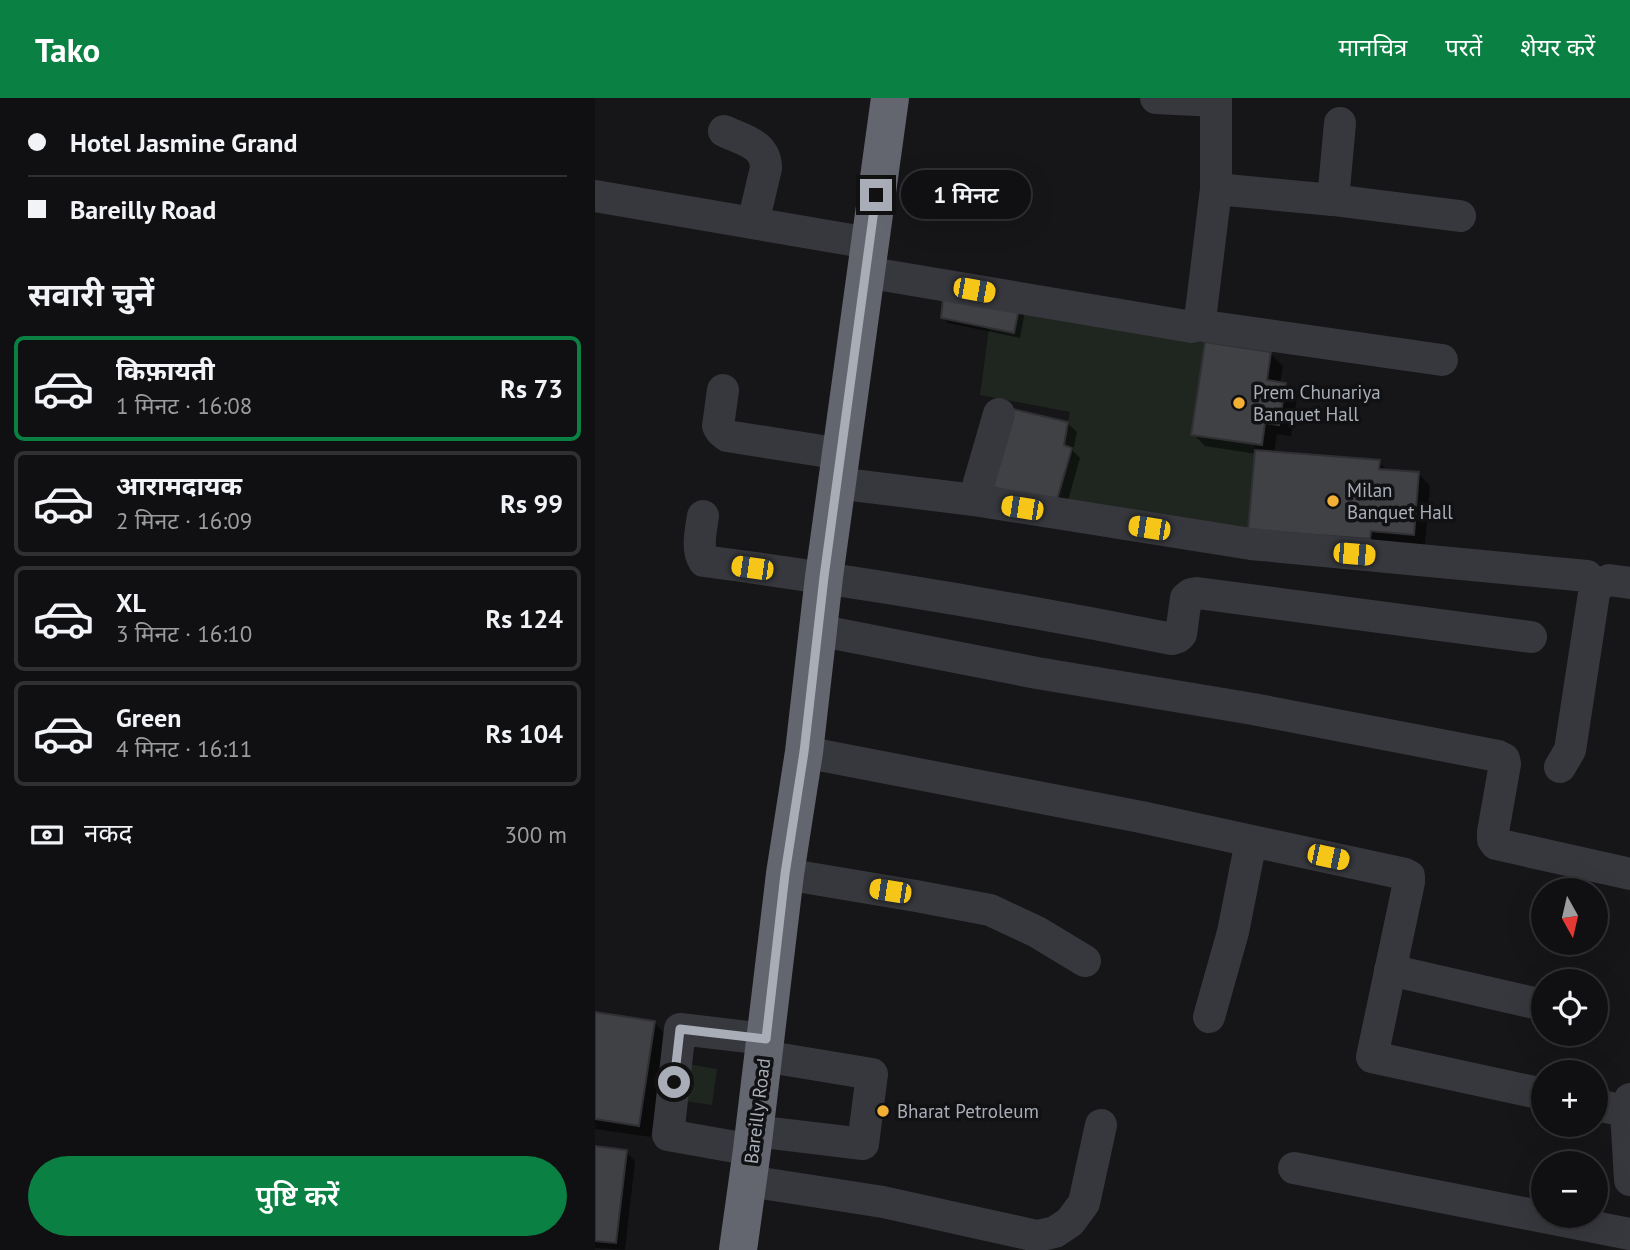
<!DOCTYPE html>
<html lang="hi">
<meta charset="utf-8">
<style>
body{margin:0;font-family:"PT Sans","Noto Sans Devanagari",sans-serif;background:#1e1e20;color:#f1f3f6;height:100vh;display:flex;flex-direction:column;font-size:26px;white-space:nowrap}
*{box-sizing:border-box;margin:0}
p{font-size:23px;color:#9c9d9f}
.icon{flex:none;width:38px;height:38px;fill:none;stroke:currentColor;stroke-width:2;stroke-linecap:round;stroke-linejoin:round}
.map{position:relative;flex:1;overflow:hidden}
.drawer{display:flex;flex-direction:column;background:#101012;width:595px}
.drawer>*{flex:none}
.hud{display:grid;align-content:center;height:154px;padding:0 28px;background:#101012}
.needle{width:46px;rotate:172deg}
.fabs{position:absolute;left:936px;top:780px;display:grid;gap:14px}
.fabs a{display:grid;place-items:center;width:77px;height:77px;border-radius:50%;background:#101012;box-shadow:0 7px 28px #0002,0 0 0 2px #303032;font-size:35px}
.end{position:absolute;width:32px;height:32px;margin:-16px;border:9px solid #a8adb8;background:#111;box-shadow:0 0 0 4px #111}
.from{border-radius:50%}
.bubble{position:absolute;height:49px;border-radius:24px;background:#101012;box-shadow:0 7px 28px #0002,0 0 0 2px #303032;font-size:23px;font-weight:600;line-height:49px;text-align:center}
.car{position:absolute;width:21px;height:42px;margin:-21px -10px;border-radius:9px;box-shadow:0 0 5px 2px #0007;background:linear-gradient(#f5c518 24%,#345 0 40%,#f5c518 0 76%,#345 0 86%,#f5c518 0)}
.hud b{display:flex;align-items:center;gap:24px;height:66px;font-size:26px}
.hud b+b{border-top:2px solid #303032}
.hud i{width:18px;height:18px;background:#f1f3f6}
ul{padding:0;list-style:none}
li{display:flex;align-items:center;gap:21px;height:105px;margin:0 14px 10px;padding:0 14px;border:4px solid #303032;border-radius:10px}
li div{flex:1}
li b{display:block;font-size:26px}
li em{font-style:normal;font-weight:600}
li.selected{border-color:#0b8043}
li>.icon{width:63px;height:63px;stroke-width:1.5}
h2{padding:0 28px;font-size:32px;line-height:84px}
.pay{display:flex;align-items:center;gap:18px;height:77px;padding:0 28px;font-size:26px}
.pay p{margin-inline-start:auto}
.cta{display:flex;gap:14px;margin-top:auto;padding:14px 28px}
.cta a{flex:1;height:80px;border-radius:42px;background:#0b8043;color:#fff;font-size:28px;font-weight:600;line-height:80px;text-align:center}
header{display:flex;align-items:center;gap:42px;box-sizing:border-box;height:98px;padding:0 35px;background:#0b8043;color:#fff}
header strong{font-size:33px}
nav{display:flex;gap:38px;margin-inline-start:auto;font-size:24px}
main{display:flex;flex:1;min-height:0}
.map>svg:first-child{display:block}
.green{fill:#1e261f}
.shadow{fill:#0007}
.building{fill:#404145;stroke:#303034;stroke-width:2}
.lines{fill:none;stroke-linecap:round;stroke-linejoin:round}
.minor{stroke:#37383d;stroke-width:32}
.highway{stroke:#63666e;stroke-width:38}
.route{stroke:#a8adb8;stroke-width:9}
.poi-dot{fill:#f2b134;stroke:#111113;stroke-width:2.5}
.labels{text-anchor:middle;stroke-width:7;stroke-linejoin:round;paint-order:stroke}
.poi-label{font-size:19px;fill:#a8adb8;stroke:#111113;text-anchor:start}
.street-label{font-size:19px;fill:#a8adb8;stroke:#111113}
</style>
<header>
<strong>Tako</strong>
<nav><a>मानचित्र</a><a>परतें</a><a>शेयर करें</a></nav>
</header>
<main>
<section class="drawer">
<div class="hud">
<b><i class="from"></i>Hotel Jasmine Grand</b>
<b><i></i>Bareilly Road</b>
</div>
<h2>सवारी चुनें</h2>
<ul>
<li class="selected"><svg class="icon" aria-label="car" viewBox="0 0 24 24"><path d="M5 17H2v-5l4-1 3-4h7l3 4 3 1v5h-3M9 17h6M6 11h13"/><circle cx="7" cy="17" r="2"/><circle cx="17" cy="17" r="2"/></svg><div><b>किफ़ायती</b><p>1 मिनट · 16:08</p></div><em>Rs 73</em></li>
<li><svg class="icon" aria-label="car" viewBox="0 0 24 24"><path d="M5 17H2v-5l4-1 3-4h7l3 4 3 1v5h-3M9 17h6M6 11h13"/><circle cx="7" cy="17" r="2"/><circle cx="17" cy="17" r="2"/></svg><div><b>आरामदायक</b><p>2 मिनट · 16:09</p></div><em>Rs 99</em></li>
<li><svg class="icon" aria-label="car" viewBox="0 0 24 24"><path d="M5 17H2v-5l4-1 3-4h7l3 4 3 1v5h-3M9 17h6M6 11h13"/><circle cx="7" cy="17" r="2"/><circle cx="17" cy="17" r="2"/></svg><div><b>XL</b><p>3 मिनट · 16:10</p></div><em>Rs 124</em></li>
<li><svg class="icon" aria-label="car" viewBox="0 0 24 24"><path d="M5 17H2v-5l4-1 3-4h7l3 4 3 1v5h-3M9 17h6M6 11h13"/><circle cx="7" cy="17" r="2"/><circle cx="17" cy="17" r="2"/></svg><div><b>Green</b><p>4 मिनट · 16:11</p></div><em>Rs 104</em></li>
</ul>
<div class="pay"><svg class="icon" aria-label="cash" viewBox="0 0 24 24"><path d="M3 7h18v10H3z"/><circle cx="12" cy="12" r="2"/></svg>नकद<p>300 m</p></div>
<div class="cta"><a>पुष्टि करें</a></div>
</section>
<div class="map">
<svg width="1035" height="1152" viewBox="0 0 1035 1152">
<rect width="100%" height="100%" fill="#161618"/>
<g class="green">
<path d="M 424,211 L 610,244 L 596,336 L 660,346 L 653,432 L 461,405 L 477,350 L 469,347 L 475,314 L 385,297 L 394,230 L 419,235 Z"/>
<path d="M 88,965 L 122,971 L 117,1007 L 83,1002 Z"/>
</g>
<g class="shadow">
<path d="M 430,213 L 425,240 L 353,225 L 347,219 Z"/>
<path d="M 675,255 L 688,268 L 685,286 L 690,286 L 702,299 L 696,338 L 682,336 L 679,356 L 784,364 L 793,373 L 823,375 L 835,388 L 830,448 L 667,443 L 661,356 L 610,348 L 598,336 Z"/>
<path d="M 472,325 L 482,334 L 478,353 L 485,360 L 470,413 L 408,398 Z"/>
<path d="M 0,916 L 59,924 L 71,937 L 56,1039 L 0,1031 Z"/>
<path d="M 0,1050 L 31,1054 L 40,1063 L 30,1152 L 0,1150 Z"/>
</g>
<g class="building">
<path d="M 349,191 L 424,211 L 419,235 L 346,220 Z"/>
<path d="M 610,244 L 676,254 L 672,282 L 691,285 L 684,327 L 670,325 L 667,347 L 596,337 Z"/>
<path d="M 418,311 L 473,324 L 469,347 L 477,350 L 461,405 L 397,389 Z"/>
<path d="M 660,352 L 785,362 L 784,371 L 824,374 L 819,437 L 776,433 L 775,441 L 653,432 Z"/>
<path d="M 0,914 L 60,923 L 44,1028 L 0,1021 Z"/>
<path d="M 0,1048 L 32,1052 L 21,1145 L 0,1143 Z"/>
</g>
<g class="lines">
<g class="minor">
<path d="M 561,0 L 621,3"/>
<path d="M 129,33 C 148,42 171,46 171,70 L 158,125"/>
<path d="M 621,91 L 738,102 L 865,118"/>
<path d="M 0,98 L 274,145"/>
<path d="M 738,102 L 745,25"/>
<path d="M 270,174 L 597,229 L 602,227 L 847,262"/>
<path d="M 602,227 L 605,222 L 621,91 L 621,0"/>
<path d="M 128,292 L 123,328 L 126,333 L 132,338 L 246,356"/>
<path d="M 241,385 L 379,402 L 656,446 L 992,478 L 1000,489 L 975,652 L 965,669"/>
<path d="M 379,402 L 404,316"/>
<path d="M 108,418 C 106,432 101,451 109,463 C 266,484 422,510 577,541 L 583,539 L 586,536 L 591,500 L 596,496 L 602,495 L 936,539"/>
<path d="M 1000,489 L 1014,482 L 1035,485"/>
<path d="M 222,532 L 442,575 L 658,611 L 903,658 L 909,661 L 910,666 L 898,734 L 898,742 L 901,746 L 1035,776"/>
<path d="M 209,654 L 546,719 L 810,776 L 814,778 L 814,784 L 777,959 L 948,996"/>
<path d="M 190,776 L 321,798 L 395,812 L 442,834 L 490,863"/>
<path d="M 795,872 L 948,907"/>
<path d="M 614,919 L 638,834 L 656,743"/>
<path d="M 1035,1001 L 1031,1013 L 1035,1082"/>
<path d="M 1001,1007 L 1031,1013"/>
<path d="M 160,1033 L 268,1046 L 277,976 L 168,958"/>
<path d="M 157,1052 L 73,1037 L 85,931 L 171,941"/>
<path d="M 699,1070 L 1035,1136"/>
<path d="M 153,1083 L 288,1104 L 442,1138 L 460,1134 L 475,1124 L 489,1105 L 506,1027"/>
</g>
<path class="highway" d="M 143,1152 L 157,1052 L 190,776 L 209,654 L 229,479 L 295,0"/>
</g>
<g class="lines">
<path class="route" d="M 79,984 L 85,931 L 171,941 L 190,776 L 209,654 L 229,479 L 281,97"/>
</g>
<g class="poi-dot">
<circle cx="644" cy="305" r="7"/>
<circle cx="738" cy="403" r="7"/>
<circle cx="288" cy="1013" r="7"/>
</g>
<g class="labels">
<g class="poi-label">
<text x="658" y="301">Prem Chunariya<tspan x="658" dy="22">Banquet Hall</tspan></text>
<text x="752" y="399">Milan<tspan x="752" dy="22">Banquet Hall</tspan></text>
<text x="302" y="1020">Bharat Petroleum</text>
</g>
<g class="street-label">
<text transform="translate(162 1013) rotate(-83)" y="7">Bareilly Road</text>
</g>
</g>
</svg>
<div class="fabs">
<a><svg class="needle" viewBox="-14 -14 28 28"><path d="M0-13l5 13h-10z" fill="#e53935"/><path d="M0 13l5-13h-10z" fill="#9c9d9f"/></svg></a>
<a><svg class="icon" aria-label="locate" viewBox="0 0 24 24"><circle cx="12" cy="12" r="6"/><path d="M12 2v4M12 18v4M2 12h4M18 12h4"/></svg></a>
<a>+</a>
<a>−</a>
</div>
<i class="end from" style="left:79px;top:984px"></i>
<i class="end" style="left:281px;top:97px"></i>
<div class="bubble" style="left:306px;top:72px;width:130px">1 मिनट</div>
<i class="car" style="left:379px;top:192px;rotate:100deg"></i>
<i class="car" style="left:427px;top:410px;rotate:279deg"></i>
<i class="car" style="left:554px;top:430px;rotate:279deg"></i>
<i class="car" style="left:759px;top:456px;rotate:95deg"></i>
<i class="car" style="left:157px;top:470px;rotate:278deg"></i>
<i class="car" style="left:733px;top:759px;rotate:102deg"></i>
<i class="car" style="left:295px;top:793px;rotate:279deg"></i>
</div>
</main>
